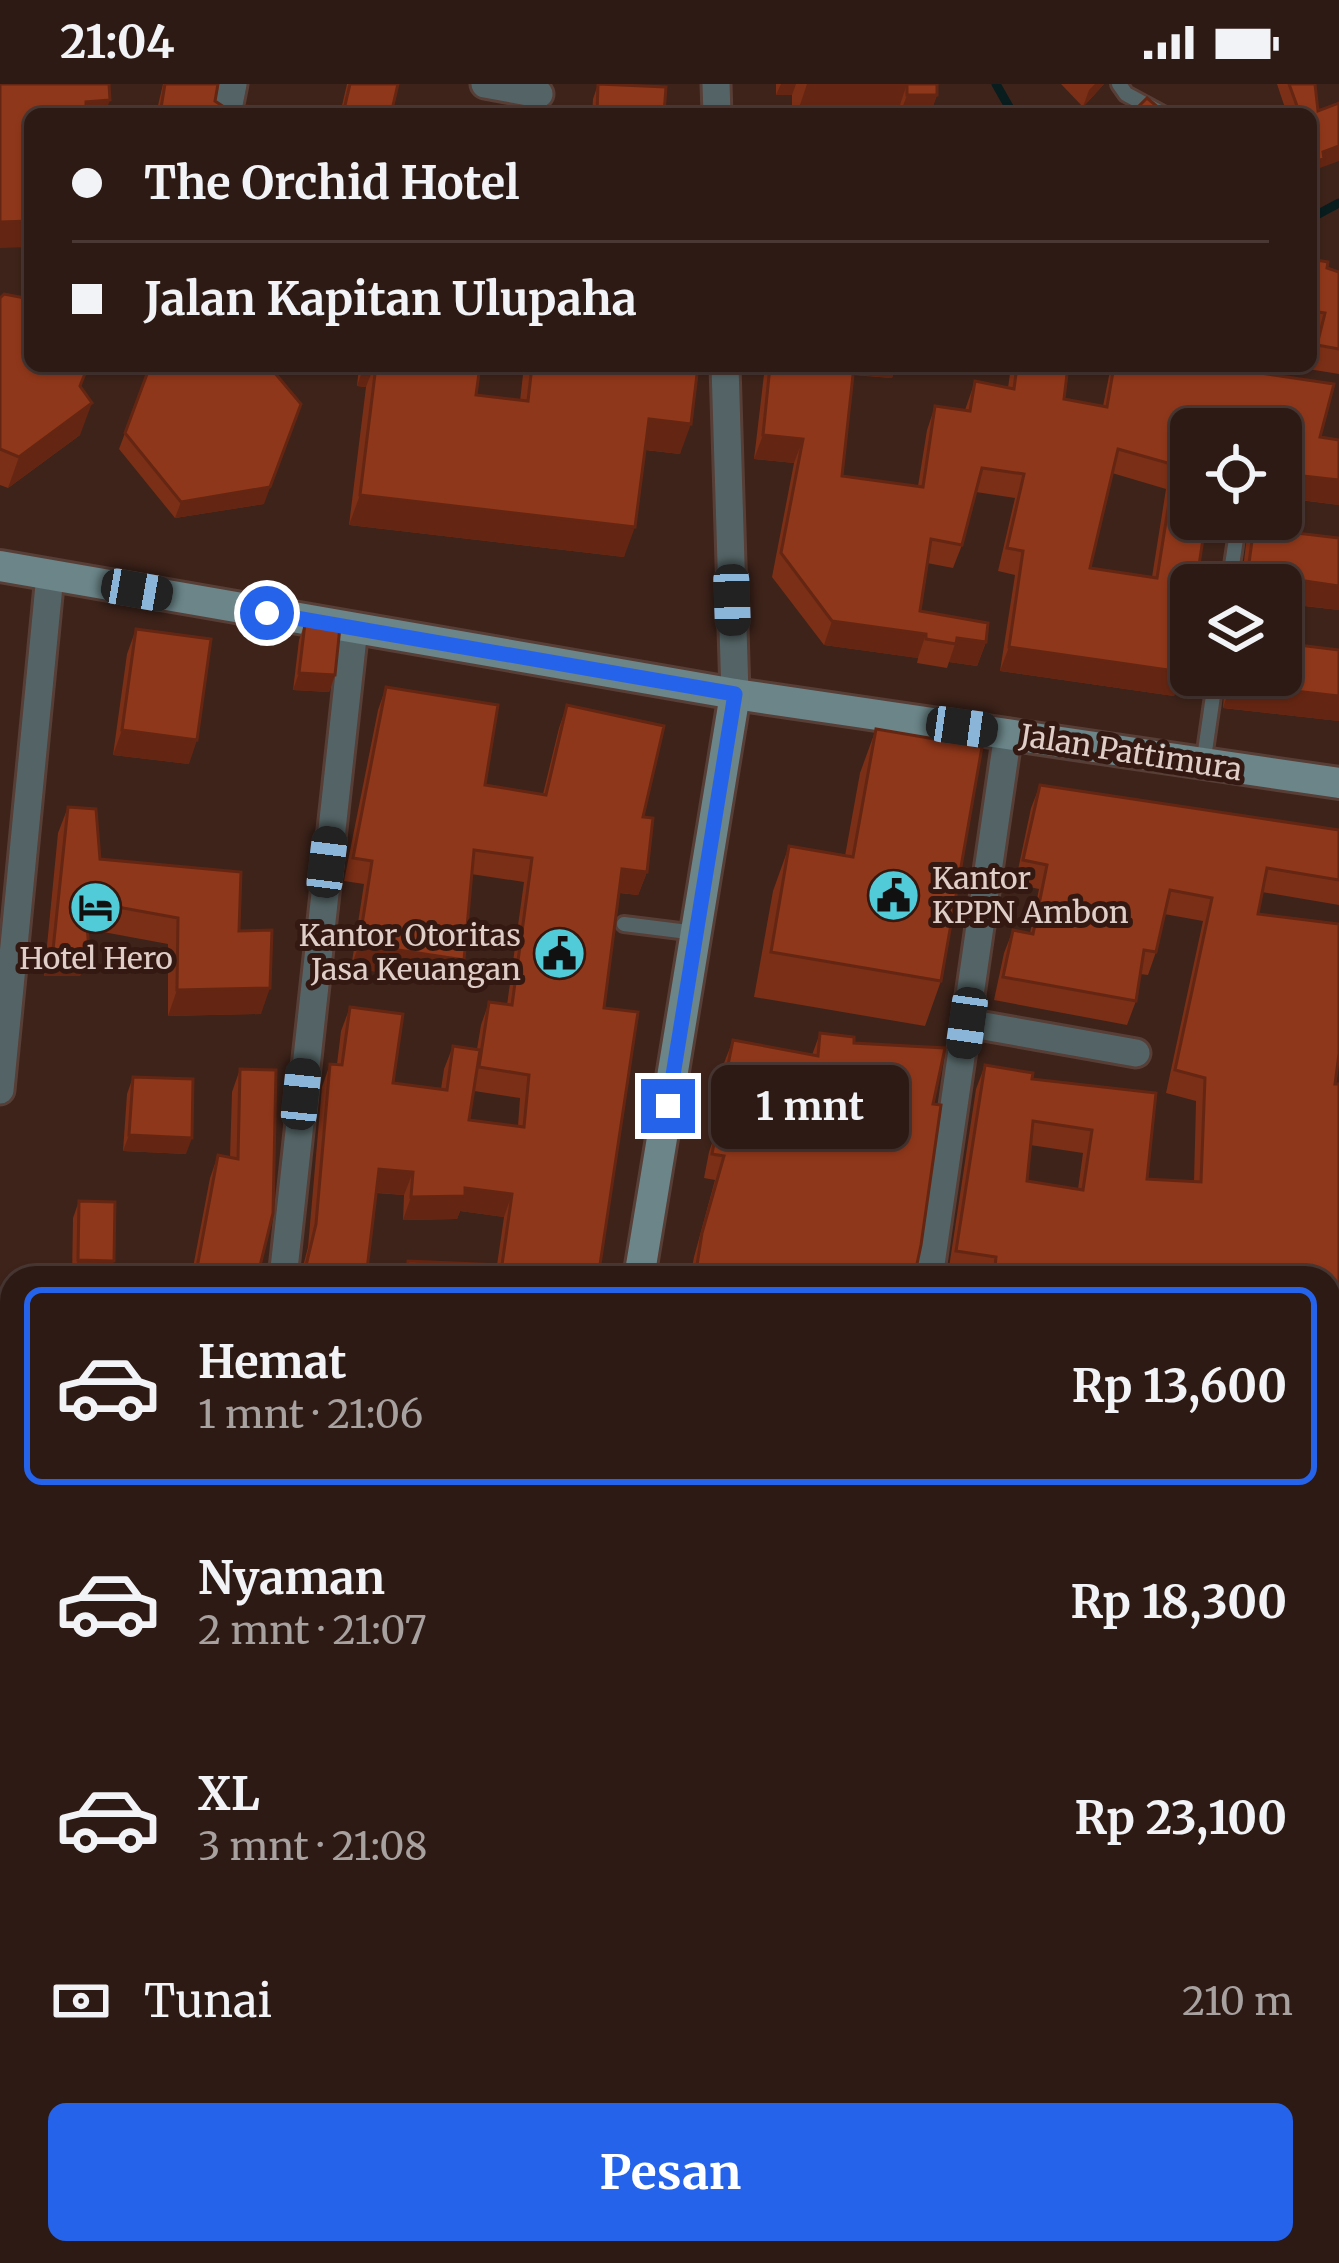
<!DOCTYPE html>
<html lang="id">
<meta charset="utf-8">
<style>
body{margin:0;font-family:Merriweather,serif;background:#3a2722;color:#f1f3f6;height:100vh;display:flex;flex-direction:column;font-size:45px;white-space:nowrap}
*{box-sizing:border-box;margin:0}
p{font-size:39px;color:#a7a1a0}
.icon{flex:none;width:66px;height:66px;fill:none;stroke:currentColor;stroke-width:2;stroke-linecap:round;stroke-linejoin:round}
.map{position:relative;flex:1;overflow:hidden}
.details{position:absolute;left:0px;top:1182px;width:1341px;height:999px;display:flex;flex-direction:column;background:#2e1a14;border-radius:36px 36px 0 0;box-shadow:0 3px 9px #0004,0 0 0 3px #493834}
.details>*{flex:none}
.hud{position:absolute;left:24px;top:24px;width:1293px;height:264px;border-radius:18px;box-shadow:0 3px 9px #0004,0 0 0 3px #493834;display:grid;align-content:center;height:264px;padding:0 48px;background:#2e1a14}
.tools{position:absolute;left:1170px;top:324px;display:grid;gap:24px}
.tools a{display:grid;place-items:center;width:132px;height:132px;border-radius:18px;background:#2e1a14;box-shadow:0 3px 9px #0004,0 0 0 3px #493834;font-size:60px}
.end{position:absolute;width:54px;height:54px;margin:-27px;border:15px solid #2563eb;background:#fff;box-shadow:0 0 0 6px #fff}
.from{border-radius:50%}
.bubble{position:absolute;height:84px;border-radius:18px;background:#2e1a14;box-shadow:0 3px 9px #0004,0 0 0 3px #493834;font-size:39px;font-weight:700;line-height:84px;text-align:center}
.car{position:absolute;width:36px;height:72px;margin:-36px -18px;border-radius:15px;box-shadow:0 0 9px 3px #0007;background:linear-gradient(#222 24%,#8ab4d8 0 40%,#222 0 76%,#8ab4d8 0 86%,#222 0)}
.hud b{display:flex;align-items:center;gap:42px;height:114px;font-size:45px}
.hud b+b{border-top:3px solid #493834}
.hud i{width:30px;height:30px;background:#f1f3f6}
ul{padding:21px 0 0;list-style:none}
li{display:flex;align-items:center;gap:36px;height:198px;margin:0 24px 18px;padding:0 24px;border:6px solid transparent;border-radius:18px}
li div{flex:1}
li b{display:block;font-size:45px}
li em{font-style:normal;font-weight:700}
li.active{border-color:#2563eb}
li>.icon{width:108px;height:108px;stroke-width:1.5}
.pay{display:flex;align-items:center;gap:30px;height:132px;padding:0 48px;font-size:45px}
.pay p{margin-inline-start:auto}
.primary-button{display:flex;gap:24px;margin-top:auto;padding:24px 48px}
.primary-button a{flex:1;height:138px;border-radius:18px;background:#2563eb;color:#fff;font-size:48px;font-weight:700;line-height:138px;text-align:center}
.status{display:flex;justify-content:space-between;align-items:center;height:84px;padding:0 60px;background:#2e1a14;direction:ltr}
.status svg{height:33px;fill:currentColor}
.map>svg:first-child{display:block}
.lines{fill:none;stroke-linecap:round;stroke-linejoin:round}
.stream{stroke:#091c1e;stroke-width:9}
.lane-casing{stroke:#573e36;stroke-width:20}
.street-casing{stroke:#573e36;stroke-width:33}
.secondary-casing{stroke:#573e36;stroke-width:36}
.path{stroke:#735b53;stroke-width:4.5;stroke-dasharray:12 6;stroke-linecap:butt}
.lane{stroke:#546466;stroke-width:14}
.street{stroke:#546466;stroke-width:27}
.secondary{stroke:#6b8588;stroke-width:30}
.wall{fill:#7b2f16;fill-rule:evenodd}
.shaded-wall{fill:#642612}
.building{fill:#8f371a;stroke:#642612;stroke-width:3;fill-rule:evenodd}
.route{stroke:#2563eb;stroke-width:15}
.labels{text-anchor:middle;stroke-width:10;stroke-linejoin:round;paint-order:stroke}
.street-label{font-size:30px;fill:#e0cec8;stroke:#331911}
.poi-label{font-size:30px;fill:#e0cec8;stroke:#331911;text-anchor:start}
</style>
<div class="status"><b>21:04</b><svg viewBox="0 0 49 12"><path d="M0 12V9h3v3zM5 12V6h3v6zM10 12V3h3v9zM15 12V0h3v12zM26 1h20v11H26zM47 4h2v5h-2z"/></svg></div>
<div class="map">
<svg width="1339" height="2179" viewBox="0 0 1339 2179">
<rect width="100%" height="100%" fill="#3d231a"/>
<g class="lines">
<g class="stream">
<path d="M 996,0 L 1013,30"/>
<path d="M 1311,134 L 1339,119"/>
</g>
<defs>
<g id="lane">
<path d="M 1119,0 L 1126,10 L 1163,30"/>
<path d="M 1229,501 L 1239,435"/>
<path d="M 1203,681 L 1216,591"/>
<path d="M 624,840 L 696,849"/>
</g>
<g id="street">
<path d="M 485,0 L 539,10"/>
<path d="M 716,0 L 717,30"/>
<path d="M 227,30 L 233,0"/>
<path d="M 725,282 L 735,610"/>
<path d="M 967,939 L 1136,969"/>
<path d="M 0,1006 L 50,491"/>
<path d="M 283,1194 L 354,544"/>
<path d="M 929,1194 L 1008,649"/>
<path d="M 0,1614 L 12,1616"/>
<path d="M 1329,2012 L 1339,2012"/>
<path d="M 1154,2169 L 1155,2179"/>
<path d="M 191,2179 L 192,2169"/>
</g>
<g id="secondary">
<path d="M 0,482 L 735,610 L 1339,699"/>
<path d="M 639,1194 L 735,610"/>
<path d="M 0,1235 L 12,1236"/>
<path d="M 1329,1380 L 1339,1381"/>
<path d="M 461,2179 L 463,2169"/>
</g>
</defs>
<use href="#lane" class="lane-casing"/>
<use href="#street" class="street-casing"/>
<use href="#secondary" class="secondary-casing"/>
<path class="path" d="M 1329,2117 L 1339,2117"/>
<use href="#lane" class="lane"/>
<use href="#street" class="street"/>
<use href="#secondary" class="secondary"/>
</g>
<g class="wall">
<path d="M 163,0 L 218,0 L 215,17 L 230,27 L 286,30 L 156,30 Z"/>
<path d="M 347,0 L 398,0 L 391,30 L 340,30 Z"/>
<path d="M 598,0 L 664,30 L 592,30 L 593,15 Z"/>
<path d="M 776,0 L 937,0 L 937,11 L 930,30 L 792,30 L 792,11 L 776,11 Z"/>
<path d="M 1061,0 L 1104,0 L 1083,23 Z"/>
<path d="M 1277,0 L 1315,0 L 1320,84 L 1317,92 L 1311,94 L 1311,30 L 1287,30 Z"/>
<path d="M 1311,175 L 1339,188 L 1339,290 L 1308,285 L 1311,282 L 1316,253 L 1311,252 Z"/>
<path d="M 0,214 L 80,302 L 80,351 L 8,404 L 0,401 Z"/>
<path d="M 150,282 L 264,420 L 175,434 L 119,365 Z"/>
<path d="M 359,282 L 480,282 L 476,311 L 520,317 L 524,282 L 698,282 L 680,370 L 645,366 L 624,473 L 349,441 L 366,303 L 357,302 Z"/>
<path d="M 765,282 L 896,282 L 892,294 L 853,291 L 842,392 L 918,402 L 927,346 L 935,322 L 965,326 L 975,297 L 1008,304 L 1011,282 L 1068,282 L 1064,315 L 1103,322 L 1111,282 L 1213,282 L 1334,300 L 1320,353 L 1339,356 L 1339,421 L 1299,416 L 1296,449 L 1339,454 L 1339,526 L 1295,521 L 1290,560 L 1339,566 L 1339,637 L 1223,624 L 1225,591 L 1281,591 L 1281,501 L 1235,501 L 1243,485 L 1249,435 L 1281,435 L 1281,345 L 1191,345 L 1191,435 L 1206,435 L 1196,501 L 1191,501 L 1191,532 L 1182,588 L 1174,612 L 1000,587 L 1015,491 L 998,487 L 1015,414 L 976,408 L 962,461 L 953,484 L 927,479 L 920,527 L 988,539 L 986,558 L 977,582 L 949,578 L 947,584 L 917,579 L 918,574 L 824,561 L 772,493 L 794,379 L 754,375 ZM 1112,389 L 1166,405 L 1152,493 L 1090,484 Z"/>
<path d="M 305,539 L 335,591 L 329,608 L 293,606 L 299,556 Z"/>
<path d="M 136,545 L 189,680 L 113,671 L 127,570 Z"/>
<path d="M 386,603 L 485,701 L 543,710 L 559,644 L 567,621 L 643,733 L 647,788 L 638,811 L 619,809 L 604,924 L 598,1194 L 402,1194 L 408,1177 L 497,1181 L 504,1133 L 460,1127 L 457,1135 L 403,1136 L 404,1111 L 376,1109 L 366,1194 L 300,1194 L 308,1163 L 322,1003 L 330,980 L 337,980 L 341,947 L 350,923 L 393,999 L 441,1005 L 444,985 L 453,962 L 477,965 L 481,941 L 489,918 L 507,921 L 524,798 L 471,790 L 464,876 L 455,899 L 351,884 L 364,800 L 344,797 L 378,626 ZM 474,1007 L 520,1014 L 518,1042 L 469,1036 Z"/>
<path d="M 876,645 L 941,897 L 925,942 L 754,913 L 773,807 L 789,762 L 845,772 L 860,689 Z"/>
<path d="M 1040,701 L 1339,746 L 1339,821 L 1262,808 L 1258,830 L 1335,1000 L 1339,1000 L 1339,1343 L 1329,1342 L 1329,1194 L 973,1194 L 948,1190 L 976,1005 L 985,981 L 1032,995 L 1147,1095 L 1194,1098 L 1196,1017 L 1166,1009 L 1203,837 L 1164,830 L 1156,868 L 1148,891 L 1140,890 L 1136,917 L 1127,941 L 994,916 L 1004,869 L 1013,846 L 1030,849 L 1039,805 L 1015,800 L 1031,724 ZM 1030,1061 L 1083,1069 L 1078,1105 L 1027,1097 Z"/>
<path d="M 68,723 L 100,775 L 239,847 L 261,930 L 168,932 L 168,860 L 87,845 L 89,866 L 80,892 L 44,892 L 58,749 Z"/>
<path d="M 820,949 L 854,959 L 933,1020 L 914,1194 L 690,1194 L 694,1173 L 715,1096 L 704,1094 L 709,1068 L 717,1044 L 723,1046 L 726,1017 L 717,1015 L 724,979 L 733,956 L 812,971 Z"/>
<path d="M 240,985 L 257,1194 L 191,1194 L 210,1094 L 218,1071 L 230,1073 L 232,1008 Z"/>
<path d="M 133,993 L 186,1070 L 123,1067 L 127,1010 Z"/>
<path d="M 79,1117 L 108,1193 L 72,1193 L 73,1134 Z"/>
<path d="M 0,1893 L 12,1894 L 12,2105 L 0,2102 Z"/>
<rect x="73" y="2169" width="36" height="10"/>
<path d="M 1244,2169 L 1314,2169 L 1315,2179 L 1245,2179 Z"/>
</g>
<g class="shaded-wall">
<path d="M 781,0 L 796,0 L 792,11 L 776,11 Z"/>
<path d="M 807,0 L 907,0 L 897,30 L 797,30 Z"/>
<path d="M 1095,0 L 1104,0 L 1083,23 L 1089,6 Z"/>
<path d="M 907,11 L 937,11 L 930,30 L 900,30 Z"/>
<path d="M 110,16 L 105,30 L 81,30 L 86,18 Z"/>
<path d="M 1339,62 L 1339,77 L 1320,84 L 1317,92 L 1311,94 L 1315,77 L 1323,68 Z"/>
<path d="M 30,137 L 30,163 L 0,164 L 0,138 Z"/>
<path d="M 364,282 L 374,282 L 366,303 L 357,302 Z"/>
<path d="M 850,282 L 896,282 L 892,294 L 847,290 Z"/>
<path d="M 92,319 L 80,351 L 8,404 L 19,373 Z"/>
<path d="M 301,320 L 264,420 L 175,434 L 181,418 Z"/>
<path d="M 649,335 L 691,340 L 680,370 L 638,365 Z"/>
<path d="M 763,351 L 803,355 L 794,379 L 754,375 Z"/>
<path d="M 1302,392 L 1339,396 L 1339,421 L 1294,415 Z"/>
<path d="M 360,411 L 635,443 L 624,473 L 349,441 Z"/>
<path d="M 1298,496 L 1339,502 L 1339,526 L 1290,520 Z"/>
<path d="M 832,537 L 926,550 L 918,574 L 824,561 Z"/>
<path d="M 957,554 L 986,558 L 977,582 L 949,578 Z"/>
<path d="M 1009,563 L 1182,588 L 1174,612 L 1000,587 Z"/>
<path d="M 299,589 L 335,591 L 329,608 L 293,606 Z"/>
<path d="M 1231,600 L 1339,612 L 1339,637 L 1223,624 Z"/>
<path d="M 122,646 L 197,656 L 189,680 L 113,671 Z"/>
<path d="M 622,785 L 647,788 L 638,811 L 614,808 Z"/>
<path d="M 359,860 L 464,876 L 455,899 L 351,884 Z"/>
<path d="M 53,866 L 89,866 L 80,892 L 44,892 Z"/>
<path d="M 270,904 L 261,930 L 168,932 L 177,906 Z"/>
<path d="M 129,1051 L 192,1054 L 186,1070 L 123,1067 Z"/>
<path d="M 379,1085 L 413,1088 L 404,1111 L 370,1108 Z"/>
<path d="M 465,1104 L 512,1110 L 504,1133 L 460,1127 L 457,1135 L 403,1136 L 411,1113 Z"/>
<path d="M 78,1176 L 114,1177 L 108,1193 L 72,1193 Z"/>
<path d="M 1329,1318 L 1339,1319 L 1339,1343 L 1329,1342 Z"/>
<path d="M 0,1566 L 12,1567 L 12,1589 L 0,1588 Z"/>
<path d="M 1329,1640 L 1339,1641 L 1339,1665 L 1329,1664 Z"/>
<rect x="0" y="1855" width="12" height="19"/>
<rect x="1329" y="1941" width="10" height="22"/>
</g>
<g class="building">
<path d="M 0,0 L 109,0 L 110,16 L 86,18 L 86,30 L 30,30 L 30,137 L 0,138 Z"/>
<path d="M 165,0 L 218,0 L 215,17 L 230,27 L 247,22 L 286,28 L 286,30 L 160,30 Z"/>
<path d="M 350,0 L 398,0 L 391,30 L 343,30 Z"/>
<path d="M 598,0 L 666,3 L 664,30 L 597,30 Z"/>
<path d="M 807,0 L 937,0 L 937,11 L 907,11 L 907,0 Z"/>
<path d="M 1289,0 L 1315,0 L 1318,27 L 1339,19 L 1339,62 L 1323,68 L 1324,75 L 1315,77 L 1311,64 L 1311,30 L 1300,30 Z"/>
<path d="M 1147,14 L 1166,30 L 1131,30 Z"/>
<path d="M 1219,23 L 1272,30 L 1218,30 Z"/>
<path d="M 1311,175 L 1328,178 L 1327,184 L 1339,188 L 1339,265 L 1317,261 L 1325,229 L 1311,227 Z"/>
<path d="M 4,210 L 30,215 L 30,282 L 88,282 L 80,302 L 92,319 L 19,373 L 0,365 L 0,214 Z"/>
<path d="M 150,282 L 269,282 L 301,320 L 270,403 L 181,418 L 125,349 Z"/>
<path d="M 376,282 L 480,282 L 476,311 L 528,317 L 532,282 L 698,282 L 691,340 L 649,335 L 635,443 L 360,411 Z"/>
<path d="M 770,282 L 854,282 L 842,392 L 923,403 L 935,322 L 970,327 L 975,297 L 1014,305 L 1017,282 L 1068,282 L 1064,315 L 1107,323 L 1114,282 L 1213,282 L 1334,300 L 1320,353 L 1339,356 L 1339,396 L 1302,392 L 1296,449 L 1339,454 L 1339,502 L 1298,496 L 1290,560 L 1339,566 L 1339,612 L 1231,600 L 1232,591 L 1281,591 L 1281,501 L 1239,501 L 1240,488 L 1249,479 L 1255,435 L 1281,435 L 1281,345 L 1191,345 L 1191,435 L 1206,435 L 1196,501 L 1191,501 L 1191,532 L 1182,588 L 1009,563 L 1023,467 L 1007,464 L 1024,390 L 982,384 L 962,461 L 931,455 L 920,527 L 988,539 L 986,558 L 957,554 L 956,560 L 926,555 L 926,550 L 832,537 L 781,469 L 803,355 L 763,351 ZM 1118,365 L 1175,381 L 1157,494 L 1090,484 Z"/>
<path d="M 305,539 L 340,543 L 335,591 L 299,589 Z"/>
<path d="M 136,545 L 211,555 L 197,656 L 122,646 Z"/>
<path d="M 386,603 L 498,621 L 485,701 L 546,711 L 567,621 L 664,642 L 643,733 L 653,734 L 647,788 L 622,785 L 604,924 L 638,928 L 598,1194 L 407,1194 L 408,1177 L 502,1181 L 512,1110 L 465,1104 L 465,1112 L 411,1113 L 413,1088 L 379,1085 L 366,1194 L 303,1194 L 316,1140 L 330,980 L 342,981 L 350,923 L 403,930 L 393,999 L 447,1006 L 453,962 L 480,966 L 469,1036 L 524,1043 L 529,991 L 479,983 L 489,918 L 512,921 L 532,774 L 474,766 L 464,876 L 359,860 L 372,777 L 353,774 Z"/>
<path d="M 876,645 L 982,663 L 941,897 L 771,868 L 789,762 L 853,773 Z"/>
<path d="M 1040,701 L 1339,746 L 1339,796 L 1267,784 L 1258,830 L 1339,840 L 1339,970 L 1335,1000 L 1339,1000 L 1339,1319 L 1329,1318 L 1329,1194 L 994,1194 L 996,1173 L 956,1167 L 985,981 L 1033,989 L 1032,995 L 1156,1009 L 1147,1095 L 1201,1098 L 1205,994 L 1175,986 L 1212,814 L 1170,806 L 1156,868 L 1144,866 L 1136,917 L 1003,893 L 1013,846 L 1033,850 L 1047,781 L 1023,776 ZM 1033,1037 L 1092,1046 L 1083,1106 L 1027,1097 Z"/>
<path d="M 68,723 L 96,725 L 100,775 L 241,788 L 239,847 L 272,846 L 270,904 L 177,906 L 178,834 L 85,817 L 89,866 L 53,866 Z"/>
<path d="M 820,949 L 854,953 L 854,959 L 945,964 L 933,1020 L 941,1021 L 921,1161 L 914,1194 L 695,1194 L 702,1149 L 724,1072 L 712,1070 L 717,1044 L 730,1047 L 735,993 L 726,991 L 733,956 L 818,972 Z"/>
<path d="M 240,985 L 276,986 L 273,1129 L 257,1194 L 221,1194 L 196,1189 L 218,1071 L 238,1075 Z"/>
<path d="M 133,993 L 193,995 L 192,1054 L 129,1051 Z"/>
<path d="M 79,1117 L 115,1118 L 114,1177 L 78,1176 Z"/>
<path d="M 0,1385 L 12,1386 L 12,1567 L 0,1566 Z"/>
<path d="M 1329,1415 L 1339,1416 L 1339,1641 L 1329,1640 Z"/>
<rect x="1329" y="1683" width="10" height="258"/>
<path d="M 0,1688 L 12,1689 L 12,1855 L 0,1855 Z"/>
<path d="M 0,1893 L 12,1894 L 12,2085 L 0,2082 L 2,2033 L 0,2033 Z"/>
<path d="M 0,2144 L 12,2144 L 12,2169 L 33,2169 L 33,2176 L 67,2179 L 0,2179 Z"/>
<path d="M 79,2169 L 109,2169 L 109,2179 L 78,2179 Z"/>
<path d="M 222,2169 L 230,2170 L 433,2169 L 433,2179 L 222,2179 Z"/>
<path d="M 498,2169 L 1109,2169 L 1108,2179 L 495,2179 Z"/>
<path d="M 1255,2169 L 1314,2169 L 1315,2179 L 1256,2179 Z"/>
</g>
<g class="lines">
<path class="route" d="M 267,529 L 735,610 L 668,1022"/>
</g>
<defs>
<symbol id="civic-disc" viewBox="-11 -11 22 22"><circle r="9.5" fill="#52cbd9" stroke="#331911"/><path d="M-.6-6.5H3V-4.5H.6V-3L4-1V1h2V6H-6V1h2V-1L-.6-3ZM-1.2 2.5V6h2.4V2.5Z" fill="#111"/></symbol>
<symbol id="hotel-disc" viewBox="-11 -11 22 22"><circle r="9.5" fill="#52cbd9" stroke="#331911"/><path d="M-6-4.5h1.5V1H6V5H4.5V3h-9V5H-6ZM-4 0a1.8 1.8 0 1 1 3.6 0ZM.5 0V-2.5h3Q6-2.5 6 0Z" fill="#111"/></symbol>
</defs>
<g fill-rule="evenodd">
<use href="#civic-disc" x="864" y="782" width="59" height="59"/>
<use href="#hotel-disc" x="66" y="794" width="59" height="59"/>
<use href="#civic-disc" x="530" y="840" width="59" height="59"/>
</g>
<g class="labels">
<g class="street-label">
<text transform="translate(1131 669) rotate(9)" y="10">Jalan Pattimura</text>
</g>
<g class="poi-label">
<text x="932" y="805">Kantor<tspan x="932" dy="34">KPPN Ambon</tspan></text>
<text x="521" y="862" text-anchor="end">Kantor Otoritas<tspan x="521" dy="34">Jasa Keuangan</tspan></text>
<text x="96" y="885" text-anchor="middle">Hotel Hero</text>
</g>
</g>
</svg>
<div class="tools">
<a><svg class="icon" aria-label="locate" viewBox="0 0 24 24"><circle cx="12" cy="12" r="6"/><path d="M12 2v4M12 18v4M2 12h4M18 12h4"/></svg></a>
<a><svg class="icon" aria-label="layers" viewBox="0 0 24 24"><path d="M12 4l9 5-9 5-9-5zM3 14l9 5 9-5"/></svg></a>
</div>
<i class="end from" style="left:267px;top:529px"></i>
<i class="end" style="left:668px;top:1022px"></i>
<div class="bubble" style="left:711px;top:981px;width:198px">1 mnt</div>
<i class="car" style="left:137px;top:506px;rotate:100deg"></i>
<i class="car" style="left:732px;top:516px;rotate:178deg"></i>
<i class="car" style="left:962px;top:643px;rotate:98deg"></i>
<i class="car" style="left:327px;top:778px;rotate:7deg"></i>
<i class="car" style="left:967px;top:939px;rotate:188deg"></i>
<i class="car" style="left:301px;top:1010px;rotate:6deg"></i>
<div class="hud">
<b><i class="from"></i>The Orchid Hotel</b>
<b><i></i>Jalan Kapitan Ulupaha</b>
</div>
<section class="details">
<ul>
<li class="active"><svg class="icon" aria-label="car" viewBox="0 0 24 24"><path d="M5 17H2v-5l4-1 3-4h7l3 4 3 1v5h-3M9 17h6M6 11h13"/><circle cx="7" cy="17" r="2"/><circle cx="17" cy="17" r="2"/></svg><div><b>Hemat</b><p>1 mnt · 21:06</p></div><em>Rp 13,600</em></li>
<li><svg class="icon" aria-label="car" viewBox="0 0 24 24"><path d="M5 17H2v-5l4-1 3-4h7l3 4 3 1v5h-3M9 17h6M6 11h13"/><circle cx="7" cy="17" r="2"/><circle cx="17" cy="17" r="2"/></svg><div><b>Nyaman</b><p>2 mnt · 21:07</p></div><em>Rp 18,300</em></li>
<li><svg class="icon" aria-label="car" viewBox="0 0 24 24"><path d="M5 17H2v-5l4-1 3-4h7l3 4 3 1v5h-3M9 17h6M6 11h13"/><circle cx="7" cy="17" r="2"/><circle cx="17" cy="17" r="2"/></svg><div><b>XL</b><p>3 mnt · 21:08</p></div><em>Rp 23,100</em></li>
</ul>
<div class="pay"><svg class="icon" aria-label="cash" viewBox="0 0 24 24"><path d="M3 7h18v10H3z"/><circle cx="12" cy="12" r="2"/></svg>Tunai<p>210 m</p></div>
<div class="primary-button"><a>Pesan</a></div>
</section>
</div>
